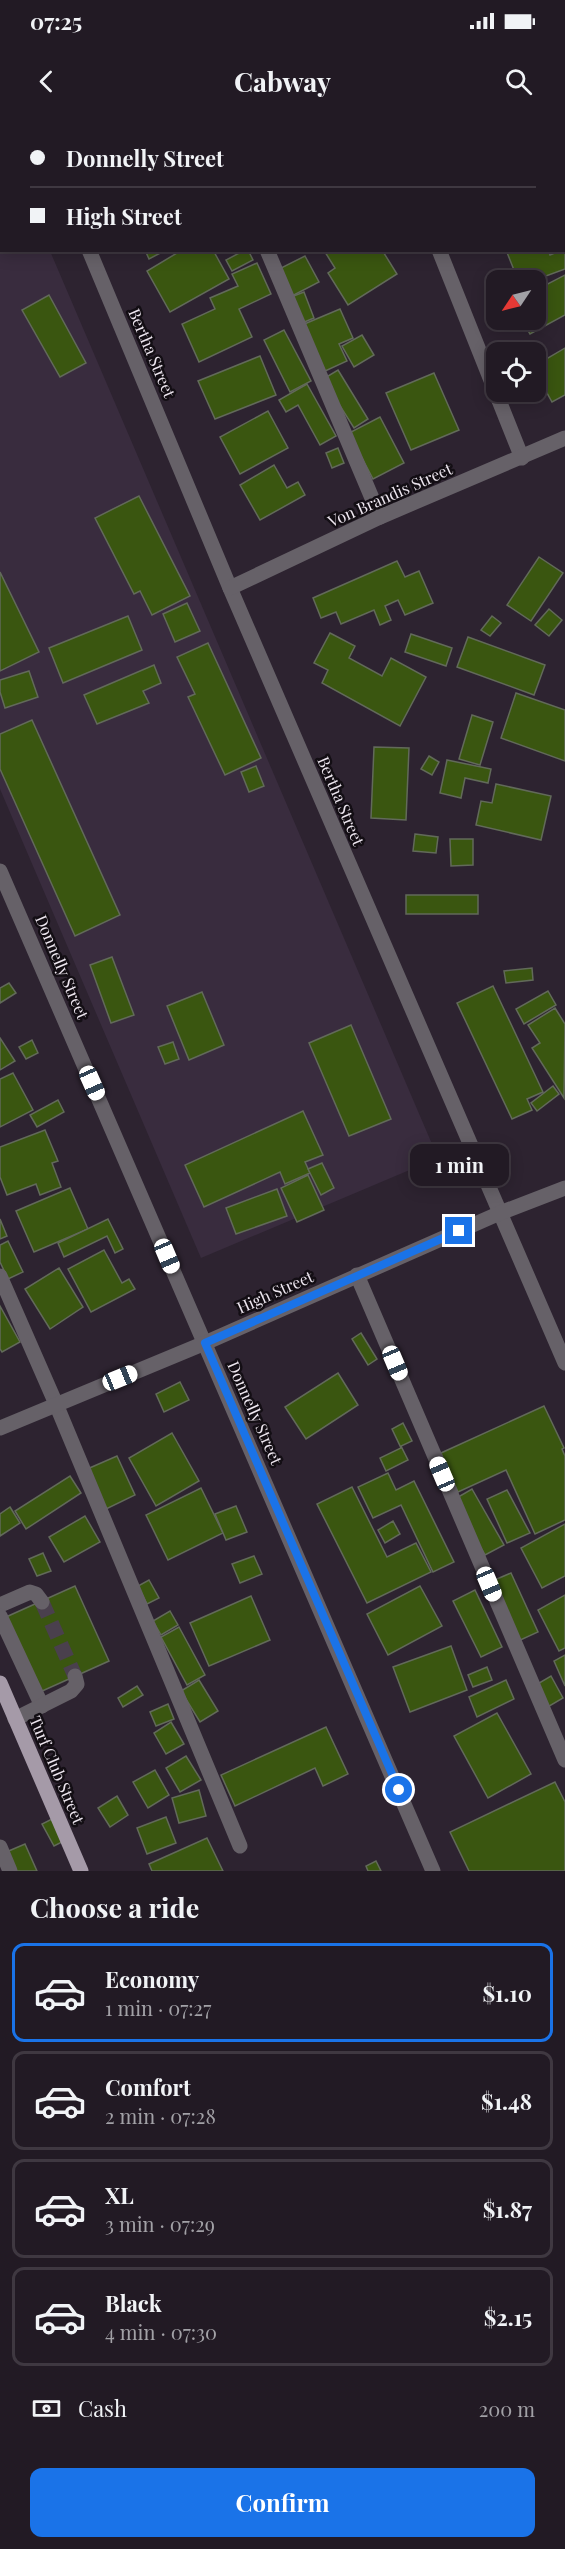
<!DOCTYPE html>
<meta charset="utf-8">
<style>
body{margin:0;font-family:"Playfair Display",serif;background:#2e2731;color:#f1f3f6;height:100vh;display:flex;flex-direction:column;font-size:22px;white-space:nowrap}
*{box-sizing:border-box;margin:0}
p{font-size:20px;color:#a2a1a6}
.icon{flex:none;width:33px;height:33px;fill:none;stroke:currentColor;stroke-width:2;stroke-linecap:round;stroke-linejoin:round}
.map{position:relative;height:1751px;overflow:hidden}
.panel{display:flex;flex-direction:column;background:#221a24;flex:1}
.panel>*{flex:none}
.hud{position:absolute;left:0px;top:0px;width:566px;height:132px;box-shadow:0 3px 15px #0003,0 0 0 2px #3f3841;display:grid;align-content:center;height:132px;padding:0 30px;background:#221a24}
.needle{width:39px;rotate:235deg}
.controls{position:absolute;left:486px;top:150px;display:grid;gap:12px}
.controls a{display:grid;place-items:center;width:60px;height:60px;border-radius:12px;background:#221a24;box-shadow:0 3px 15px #0003,0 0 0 2px #3f3841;font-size:30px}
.end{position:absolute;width:27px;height:27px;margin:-14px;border:8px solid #1a73e8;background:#fff;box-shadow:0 0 0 3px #fff}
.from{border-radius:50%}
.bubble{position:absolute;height:42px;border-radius:12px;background:#221a24;box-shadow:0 3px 15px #0003,0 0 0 2px #3f3841;font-size:20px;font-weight:700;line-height:42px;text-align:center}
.car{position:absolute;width:18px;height:36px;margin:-18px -9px;border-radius:8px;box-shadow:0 0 4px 2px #0007;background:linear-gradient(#fff 24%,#345 0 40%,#fff 0 76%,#345 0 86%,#fff 0)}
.hud b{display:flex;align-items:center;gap:21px;height:57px;font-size:22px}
.hud b+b{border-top:2px solid #3f3841}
.hud i{width:15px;height:15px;background:#f1f3f6}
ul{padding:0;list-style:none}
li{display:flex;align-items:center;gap:18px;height:99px;margin:0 12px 9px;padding:0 18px;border:3px solid #3f3841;border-radius:12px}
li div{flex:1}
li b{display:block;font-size:22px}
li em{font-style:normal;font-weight:700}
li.current{border-color:#1a73e8}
li>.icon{width:54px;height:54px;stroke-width:1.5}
h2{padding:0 30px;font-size:27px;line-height:72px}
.pay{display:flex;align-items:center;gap:15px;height:66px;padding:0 30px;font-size:22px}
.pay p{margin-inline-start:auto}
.action{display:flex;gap:12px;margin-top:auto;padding:12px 30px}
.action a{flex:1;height:69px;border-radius:12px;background:#1a73e8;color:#fff;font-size:24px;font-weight:700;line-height:69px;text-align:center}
.status{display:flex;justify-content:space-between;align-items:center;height:42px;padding:0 30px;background:#221a24;direction:ltr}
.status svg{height:16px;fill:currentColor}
header{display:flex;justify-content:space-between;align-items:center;height:78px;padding:0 30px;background:#221a24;font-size:27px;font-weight:700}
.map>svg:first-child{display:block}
.built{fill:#392c3e}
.building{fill:#3a5610;stroke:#626a5a;stroke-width:1.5}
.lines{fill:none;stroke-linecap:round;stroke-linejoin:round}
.minor-tunnel{stroke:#4a404d;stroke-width:15;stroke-dasharray:15 8;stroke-linecap:butt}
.minor{stroke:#666168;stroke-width:15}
.major{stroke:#a59aa8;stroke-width:15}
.route{stroke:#1a73e8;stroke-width:8}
.labels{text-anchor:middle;stroke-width:5;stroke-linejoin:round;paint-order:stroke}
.street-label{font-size:16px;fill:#eee7f0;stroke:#130e14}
</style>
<div class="status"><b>07:25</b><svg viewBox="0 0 49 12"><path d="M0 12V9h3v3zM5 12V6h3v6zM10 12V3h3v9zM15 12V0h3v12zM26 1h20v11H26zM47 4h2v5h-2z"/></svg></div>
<header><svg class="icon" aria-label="back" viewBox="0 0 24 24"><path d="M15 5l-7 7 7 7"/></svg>Cabway<svg class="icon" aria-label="search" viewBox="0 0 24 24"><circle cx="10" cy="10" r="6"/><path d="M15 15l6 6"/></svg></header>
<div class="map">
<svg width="565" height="1751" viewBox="0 0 565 1751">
<rect width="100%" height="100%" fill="#2d2330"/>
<path class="built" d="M 0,14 L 2,130 L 50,131 L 438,1038 L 201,1138 L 0,669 Z"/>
<g class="building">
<path d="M 89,0 L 156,0 L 157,2 L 90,2 Z"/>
<path d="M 244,0 L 310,0 L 306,2 Z"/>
<path d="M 428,0 L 472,0 L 469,2 Z"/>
<path d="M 565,129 L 565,149 L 535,160 L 518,160 L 506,130 L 548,130 L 550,135 Z"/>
<path d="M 145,130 L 166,130 L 149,139 Z"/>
<path d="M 182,130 L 213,130 L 229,159 L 170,192 L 147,151 Z"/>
<path d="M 245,130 L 248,130 L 253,140 L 232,151 L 226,140 Z"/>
<path d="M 327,130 L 382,130 L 397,154 L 348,185 L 328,153 L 335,148 L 325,132 Z"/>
<path d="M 305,136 L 319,162 L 292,176 L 279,149 Z"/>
<path d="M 257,143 L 271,174 L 239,189 L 252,217 L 199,242 L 182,204 L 215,189 L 210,178 L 238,166 L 232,154 Z"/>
<path d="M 565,155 L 565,195 L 530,214 L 522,200 L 536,200 L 536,170 Z"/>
<path d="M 304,172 L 314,198 L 302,203 L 291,177 Z"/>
<path d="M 49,175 L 86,243 L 60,257 L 22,190 Z"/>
<path d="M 340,189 L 353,218 L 339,224 L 347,241 L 323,252 L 302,205 Z"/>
<path d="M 284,210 L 311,261 L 290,272 L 264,220 Z"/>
<path d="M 362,215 L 374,235 L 354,247 L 342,226 Z"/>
<path d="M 565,228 L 565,275 L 552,282 L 536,253 L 536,245 Z"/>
<path d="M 260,236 L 276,275 L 215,299 L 198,261 Z"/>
<path d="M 338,250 L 368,299 L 354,308 L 323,259 Z"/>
<path d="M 434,253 L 459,310 L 411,330 L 386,273 Z"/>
<path d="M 307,264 L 336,316 L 320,325 L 298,285 L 286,292 L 279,280 Z"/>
<path d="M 268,291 L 288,328 L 240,354 L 220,317 Z"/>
<path d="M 380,297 L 404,343 L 373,359 L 349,313 Z"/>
<path d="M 338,328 L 344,343 L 332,348 L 326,333 Z"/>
<path d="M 274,345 L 287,368 L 298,362 L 305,375 L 260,400 L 240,365 Z"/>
<path d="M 139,376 L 190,476 L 152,495 L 140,471 L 134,474 L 95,398 Z"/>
<path d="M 539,437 L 563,453 L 531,501 L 507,485 Z"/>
<path d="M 397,441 L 405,457 L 419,451 L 433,483 L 405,495 L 398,480 L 385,486 L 391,500 L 380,505 L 374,490 L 341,504 L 336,492 L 321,498 L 313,478 Z"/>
<path d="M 0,452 L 39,532 L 0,551 Z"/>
<path d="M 187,483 L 200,511 L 175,522 L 163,494 Z"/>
<path d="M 549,489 L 562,500 L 549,516 L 535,505 Z"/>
<path d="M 128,496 L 142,530 L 63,563 L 49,528 Z"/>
<path d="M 492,496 L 501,503 L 490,516 L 481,510 Z"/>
<path d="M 330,513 L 355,526 L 349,538 L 382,556 L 391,538 L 426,557 L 400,606 L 322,563 L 328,550 L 314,543 Z"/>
<path d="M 411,514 L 452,528 L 446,546 L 405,532 Z"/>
<path d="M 468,517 L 545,545 L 534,575 L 457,547 Z"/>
<path d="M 208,523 L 261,638 L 225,655 L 188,577 L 195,574 L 177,537 Z"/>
<path d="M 154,545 L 161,563 L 143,571 L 149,583 L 97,604 L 84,575 Z"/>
<path d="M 29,551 L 38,577 L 5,588 L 0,572 L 0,560 Z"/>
<path d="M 516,573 L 565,590 L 565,641 L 501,618 Z"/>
<path d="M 472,595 L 493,602 L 480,645 L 459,639 Z"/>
<path d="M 32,600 L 120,795 L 75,816 L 0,649 L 0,614 Z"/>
<path d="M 374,627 L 409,628 L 406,700 L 371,698 Z"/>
<path d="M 429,636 L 439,642 L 432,655 L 421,649 Z"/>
<path d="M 447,640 L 491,649 L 488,663 L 465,658 L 461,678 L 440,673 Z"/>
<path d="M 256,646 L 264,666 L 249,672 L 241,652 Z"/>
<path d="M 496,664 L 551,676 L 541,720 L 476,705 L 481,681 L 492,683 Z"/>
<path d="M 415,714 L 438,717 L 436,733 L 413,731 Z"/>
<path d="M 450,719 L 473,719 L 473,745 L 451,746 Z"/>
<rect x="406" y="775" width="72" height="19"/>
<path d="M 112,837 L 134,895 L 111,903 L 90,845 Z"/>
<path d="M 532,848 L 533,860 L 506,863 L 504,851 Z"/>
<path d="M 9,863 L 16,873 L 0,883 L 0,868 Z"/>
<path d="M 493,866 L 543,972 L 527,979 L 532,990 L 512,999 L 457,883 Z"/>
<path d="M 548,871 L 556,885 L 524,904 L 516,889 Z"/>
<path d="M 202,872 L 224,925 L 189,940 L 167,886 Z"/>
<path d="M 555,888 L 565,904 L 564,978 L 532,928 L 540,923 L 528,905 Z"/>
<path d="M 351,905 L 391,999 L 349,1016 L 309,923 Z"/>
<path d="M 0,918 L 15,941 L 0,950 Z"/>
<path d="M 32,920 L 38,933 L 26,939 L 19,927 Z"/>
<path d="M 173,922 L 179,939 L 165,944 L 158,927 Z"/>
<path d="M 13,953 L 33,990 L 0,1007 L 0,959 Z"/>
<path d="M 553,966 L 559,974 L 537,991 L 531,983 Z"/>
<path d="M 58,980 L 64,992 L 37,1007 L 30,995 Z"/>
<path d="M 303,991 L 323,1035 L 305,1042 L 310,1053 L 285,1064 L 280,1052 L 204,1087 L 185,1045 Z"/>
<path d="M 45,1010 L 58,1041 L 52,1043 L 61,1067 L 40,1075 L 36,1064 L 7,1075 L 0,1057 L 0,1027 Z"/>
<path d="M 322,1043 L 334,1068 L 321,1075 L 308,1049 Z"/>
<path d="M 308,1055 L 324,1090 L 297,1102 L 281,1068 Z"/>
<path d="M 70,1068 L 88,1109 L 34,1132 L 16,1091 Z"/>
<path d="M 277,1069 L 287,1096 L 236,1114 L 226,1088 Z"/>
<path d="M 0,1099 L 7,1116 L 0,1119 Z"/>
<path d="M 108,1099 L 123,1129 L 115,1133 L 107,1116 L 64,1137 L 58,1123 Z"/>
<path d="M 8,1121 L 23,1152 L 8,1159 L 0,1142 L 0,1125 Z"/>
<path d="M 104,1130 L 122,1163 L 129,1159 L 135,1169 L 91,1192 L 68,1149 Z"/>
<path d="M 59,1148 L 83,1187 L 50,1209 L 25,1169 Z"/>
<path d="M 0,1186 L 20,1222 L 2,1232 L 0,1229 Z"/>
<path d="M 361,1213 L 377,1239 L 368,1245 L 352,1219 Z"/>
<path d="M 338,1253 L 358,1285 L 306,1319 L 285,1287 Z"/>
<path d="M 180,1262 L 189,1280 L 164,1292 L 156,1274 Z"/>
<path d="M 544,1286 L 564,1328 L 562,1329 L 565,1336 L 565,1400 L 535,1414 L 506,1350 L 458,1372 L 441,1333 Z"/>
<path d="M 403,1303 L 412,1321 L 401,1326 L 408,1340 L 386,1351 L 380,1338 L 401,1328 L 392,1309 Z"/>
<path d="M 172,1313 L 199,1361 L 156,1386 L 129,1338 Z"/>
<path d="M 117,1336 L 135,1375 L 104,1390 L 85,1350 Z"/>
<path d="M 388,1353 L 396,1370 L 414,1361 L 454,1442 L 433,1452 L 401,1385 L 373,1398 L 358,1367 Z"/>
<path d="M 70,1356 L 81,1373 L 26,1409 L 15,1391 Z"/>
<path d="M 352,1367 L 387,1437 L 416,1423 L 431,1452 L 367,1483 L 317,1384 Z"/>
<path d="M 201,1368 L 223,1413 L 168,1440 L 146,1395 Z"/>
<path d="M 472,1369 L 504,1425 L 485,1435 L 453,1380 Z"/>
<path d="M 507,1370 L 530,1413 L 507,1423 L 487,1379 Z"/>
<path d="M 236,1386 L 247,1412 L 226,1420 L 215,1394 Z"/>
<path d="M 10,1387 L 20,1403 L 0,1416 L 0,1394 Z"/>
<path d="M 85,1396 L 100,1422 L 64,1442 L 49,1417 Z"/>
<path d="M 393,1401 L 400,1414 L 385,1423 L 378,1410 Z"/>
<path d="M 565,1404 L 565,1456 L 542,1468 L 521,1428 Z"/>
<path d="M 43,1433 L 51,1451 L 37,1456 L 29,1439 Z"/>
<path d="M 254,1436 L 262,1454 L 240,1463 L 232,1444 Z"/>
<path d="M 511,1453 L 538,1512 L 516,1522 L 490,1462 Z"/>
<path d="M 149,1460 L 159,1478 L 147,1484 L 138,1466 Z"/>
<path d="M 75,1466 L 109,1541 L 40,1572 L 6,1497 Z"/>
<path d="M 420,1466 L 442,1506 L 388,1535 L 367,1494 Z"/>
<path d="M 475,1470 L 502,1527 L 481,1537 L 453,1481 Z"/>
<path d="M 565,1475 L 565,1528 L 559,1531 L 538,1490 Z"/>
<path d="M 251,1476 L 270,1520 L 209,1546 L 190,1503 Z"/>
<path d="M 170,1491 L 178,1505 L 161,1515 L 153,1501 Z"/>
<path d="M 179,1507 L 205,1555 L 187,1565 L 161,1517 Z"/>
<path d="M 451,1526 L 467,1570 L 410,1592 L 393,1547 Z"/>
<path d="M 565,1535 L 565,1566 L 554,1541 Z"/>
<path d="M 487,1547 L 492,1560 L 473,1567 L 468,1555 Z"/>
<path d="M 551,1556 L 563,1578 L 546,1588 L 534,1566 Z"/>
<path d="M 199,1560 L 218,1591 L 200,1602 L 181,1571 Z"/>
<path d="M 506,1560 L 514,1579 L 477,1597 L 469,1577 Z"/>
<path d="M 137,1566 L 143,1575 L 123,1587 L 118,1578 Z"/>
<path d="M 168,1584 L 174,1599 L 156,1606 L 150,1592 Z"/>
<path d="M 497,1593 L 531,1654 L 488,1678 L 454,1616 Z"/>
<path d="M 171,1602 L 184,1624 L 166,1634 L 154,1613 Z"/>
<path d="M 326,1607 L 348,1654 L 323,1666 L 315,1648 L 235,1686 L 221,1655 Z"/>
<path d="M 186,1636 L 201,1660 L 180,1672 L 166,1648 Z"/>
<path d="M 155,1650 L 169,1675 L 148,1688 L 133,1662 Z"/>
<path d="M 555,1662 L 565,1682 L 565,1751 L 469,1751 L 450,1712 Z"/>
<path d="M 199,1670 L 206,1696 L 179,1703 L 172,1678 Z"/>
<path d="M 117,1676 L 128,1695 L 110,1707 L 98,1688 Z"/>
<path d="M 166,1697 L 176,1723 L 147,1734 L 137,1708 Z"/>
<path d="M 52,1699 L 64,1721 L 54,1726 L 42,1704 Z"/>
<path d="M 207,1718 L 223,1751 L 152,1751 L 149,1744 Z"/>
<path d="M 25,1724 L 37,1751 L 13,1751 L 4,1733 Z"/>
<path d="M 376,1741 L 381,1751 L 368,1751 L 366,1746 Z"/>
</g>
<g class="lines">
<path class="minor-tunnel" d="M 42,1482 L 75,1556"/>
<g class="minor">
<path d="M 33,0 L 34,2"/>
<path d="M 211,0 L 212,2"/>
<path d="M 385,0 L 385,2"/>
<path d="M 564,3 L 565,5"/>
<path d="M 89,130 L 230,468 L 565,1243"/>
<path d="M 267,130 L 380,397"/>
<path d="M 439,130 L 522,338"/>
<path d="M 230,468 L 380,397 L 565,318"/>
<path d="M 0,751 L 433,1751"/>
<path d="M 357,1155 L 565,1640"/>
<path d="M 0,1156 L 56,1284 L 240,1726"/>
<path d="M 0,1308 L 205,1223 L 500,1093 L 565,1068"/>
<path d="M 0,1485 L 30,1472 L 36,1474 L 42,1482"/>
<path d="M 0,1496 L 42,1586"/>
<path d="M 15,1599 L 71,1571 L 77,1564 L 75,1556"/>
<path d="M 0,1727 L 10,1751"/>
</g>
<path class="major" d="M 0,1563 L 81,1751"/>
</g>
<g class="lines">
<path class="route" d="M 399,1670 L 205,1223 L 459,1111"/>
</g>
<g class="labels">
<g class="street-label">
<text transform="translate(152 233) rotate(67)" y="6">Bertha Street</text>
<text transform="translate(390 375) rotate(-24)" y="6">Von Brandis Street</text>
<text transform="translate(341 681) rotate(67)" y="6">Bertha Street</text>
<text transform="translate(62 847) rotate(67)" y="6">Donnelly Street</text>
<text transform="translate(275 1172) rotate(-24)" y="6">High Street</text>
<text transform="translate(255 1293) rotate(66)" y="6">Donnelly Street</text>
<text transform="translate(57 1650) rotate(67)" y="6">Turf Club Street</text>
</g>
</g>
</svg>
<div class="controls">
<a><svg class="needle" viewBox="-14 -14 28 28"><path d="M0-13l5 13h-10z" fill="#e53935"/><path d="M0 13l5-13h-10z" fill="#a2a1a6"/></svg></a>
<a><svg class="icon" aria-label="locate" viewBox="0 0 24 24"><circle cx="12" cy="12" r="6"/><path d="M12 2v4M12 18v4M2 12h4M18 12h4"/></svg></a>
</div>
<i class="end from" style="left:399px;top:1670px"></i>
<i class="end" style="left:459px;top:1111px"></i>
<div class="bubble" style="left:410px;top:1024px;width:99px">1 min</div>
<i class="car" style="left:92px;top:963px;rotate:156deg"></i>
<i class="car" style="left:167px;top:1136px;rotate:157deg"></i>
<i class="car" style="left:395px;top:1243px;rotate:157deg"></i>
<i class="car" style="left:120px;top:1258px;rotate:68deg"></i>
<i class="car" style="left:442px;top:1354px;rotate:337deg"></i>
<i class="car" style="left:489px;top:1464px;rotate:157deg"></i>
<div class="hud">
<b><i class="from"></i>Donnelly Street</b>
<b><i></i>High Street</b>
</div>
</div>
<section class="panel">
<h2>Choose a ride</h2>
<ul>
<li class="current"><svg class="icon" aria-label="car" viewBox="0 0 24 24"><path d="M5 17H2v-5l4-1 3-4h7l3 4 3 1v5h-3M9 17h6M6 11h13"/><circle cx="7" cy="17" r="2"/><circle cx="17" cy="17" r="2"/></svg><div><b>Economy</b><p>1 min · 07:27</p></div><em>$1.10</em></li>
<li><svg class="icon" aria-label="car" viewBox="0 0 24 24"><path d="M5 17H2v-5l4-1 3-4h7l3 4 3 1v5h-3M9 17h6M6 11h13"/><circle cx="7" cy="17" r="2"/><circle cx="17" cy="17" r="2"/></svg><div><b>Comfort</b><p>2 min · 07:28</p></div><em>$1.48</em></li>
<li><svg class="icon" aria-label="car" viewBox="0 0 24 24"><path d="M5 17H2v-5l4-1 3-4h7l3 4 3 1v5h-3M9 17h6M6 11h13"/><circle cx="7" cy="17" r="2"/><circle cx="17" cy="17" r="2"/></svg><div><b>XL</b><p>3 min · 07:29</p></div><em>$1.87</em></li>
<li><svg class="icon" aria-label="car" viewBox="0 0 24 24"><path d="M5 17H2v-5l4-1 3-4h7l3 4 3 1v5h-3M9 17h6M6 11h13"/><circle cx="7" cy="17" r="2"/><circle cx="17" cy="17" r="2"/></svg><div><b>Black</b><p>4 min · 07:30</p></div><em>$2.15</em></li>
</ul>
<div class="pay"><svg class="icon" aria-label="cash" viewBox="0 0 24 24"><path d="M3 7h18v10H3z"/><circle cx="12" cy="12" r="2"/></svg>Cash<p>200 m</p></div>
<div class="action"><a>Confirm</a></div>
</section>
